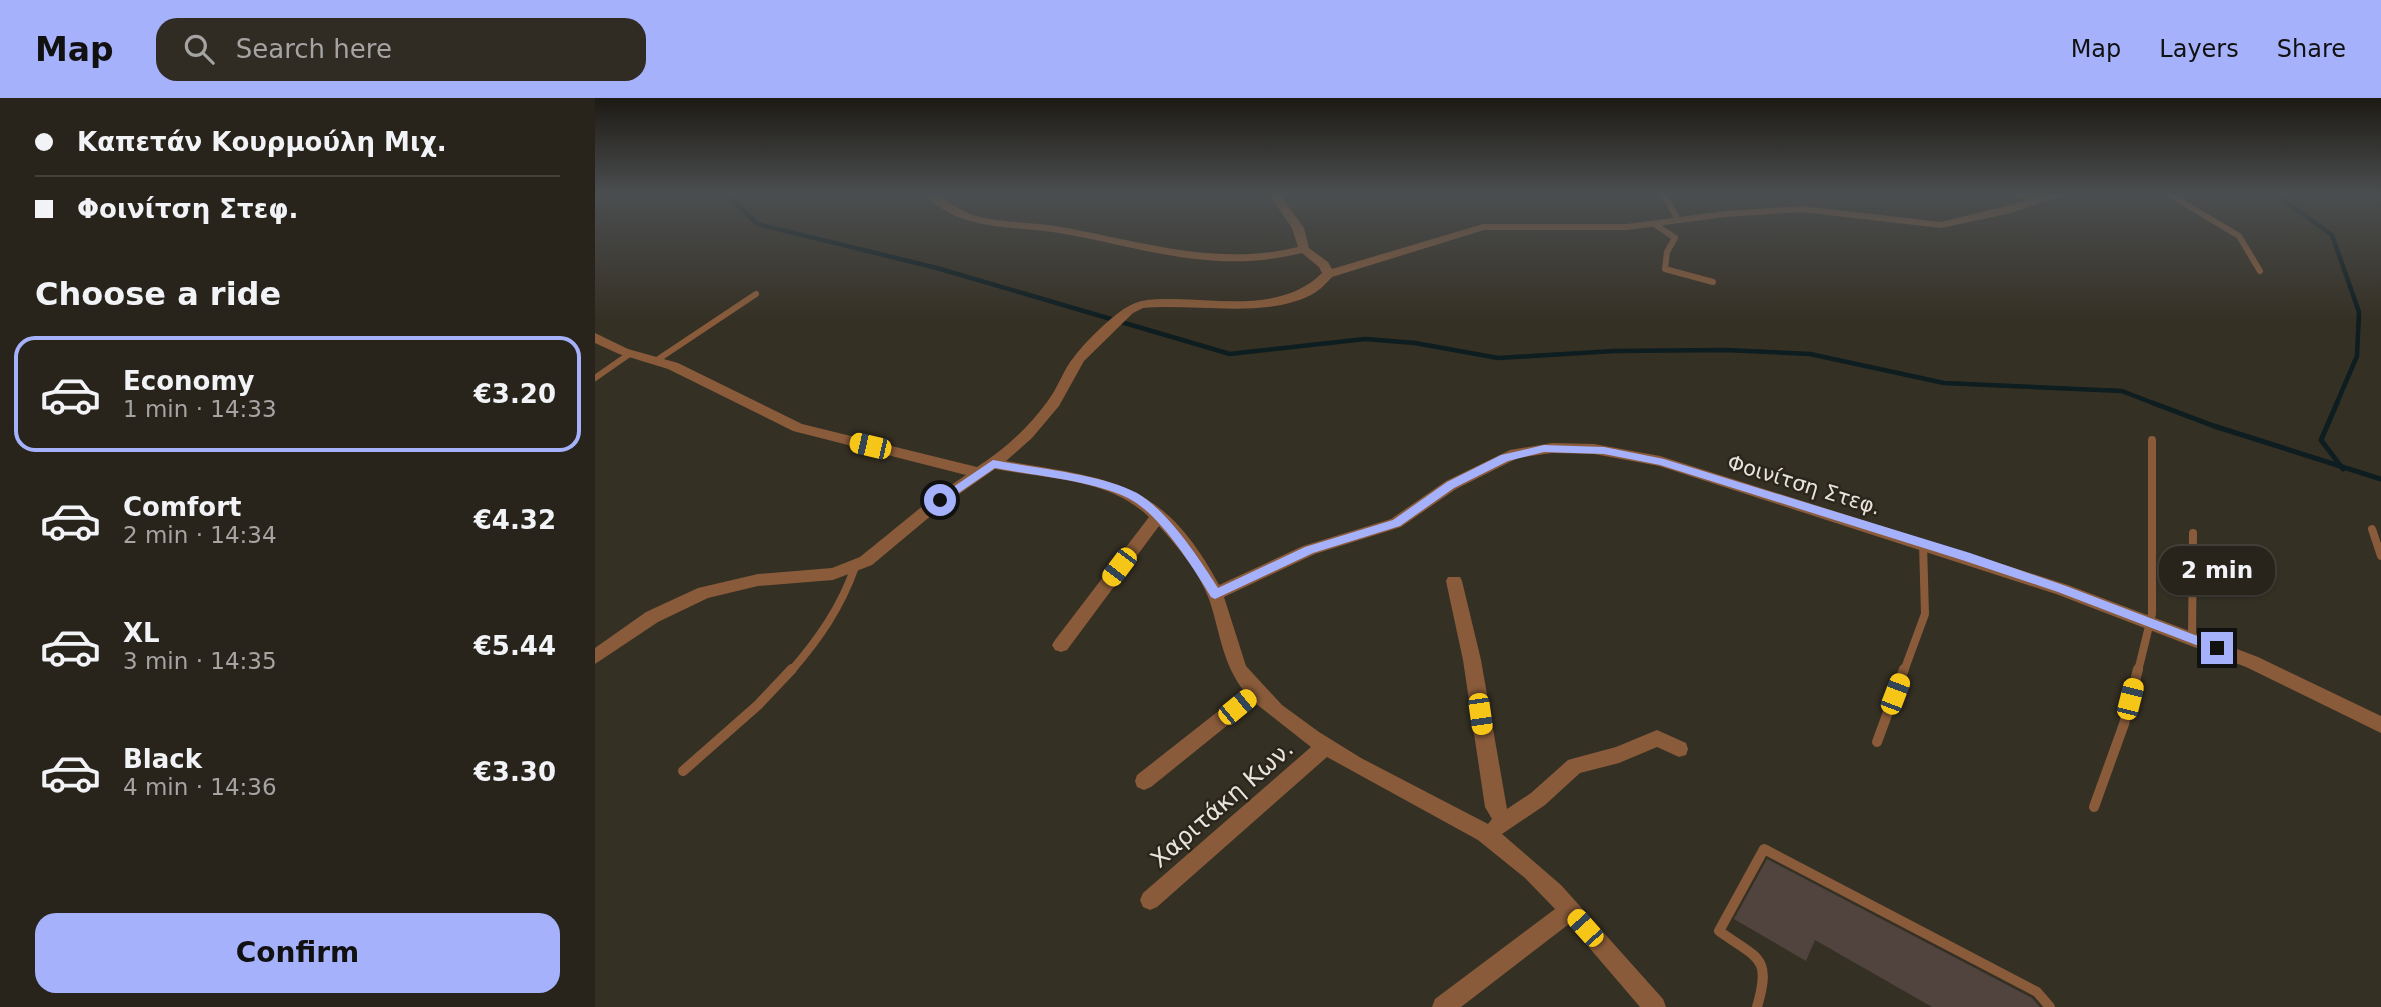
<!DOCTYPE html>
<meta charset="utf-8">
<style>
body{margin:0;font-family:"DejaVu Sans",sans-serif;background:#302c24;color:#f1f3f6;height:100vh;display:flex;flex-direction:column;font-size:26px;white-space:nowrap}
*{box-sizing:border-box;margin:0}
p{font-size:23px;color:#a5a4a3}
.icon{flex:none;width:38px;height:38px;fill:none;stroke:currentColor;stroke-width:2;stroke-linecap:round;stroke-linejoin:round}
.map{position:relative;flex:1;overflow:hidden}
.panel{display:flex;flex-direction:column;background:#28241b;width:595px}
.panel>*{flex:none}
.banner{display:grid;align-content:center;height:154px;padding:0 35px;background:#28241b}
.end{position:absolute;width:32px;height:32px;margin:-16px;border:9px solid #a6b1fc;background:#111;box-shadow:0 0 0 4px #111}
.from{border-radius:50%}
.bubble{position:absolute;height:49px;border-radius:21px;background:#28241b;box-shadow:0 2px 5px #0004,0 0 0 2px #44413a;font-size:23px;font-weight:700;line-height:49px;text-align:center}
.car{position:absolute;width:21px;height:42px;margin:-21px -10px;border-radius:9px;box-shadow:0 0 5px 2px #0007;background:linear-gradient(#f5c518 24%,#345 0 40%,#f5c518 0 76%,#345 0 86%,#f5c518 0)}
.banner b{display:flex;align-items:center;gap:24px;height:66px;font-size:26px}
.banner b+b{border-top:2px solid #44413a}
.banner i{width:18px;height:18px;background:#f1f3f6}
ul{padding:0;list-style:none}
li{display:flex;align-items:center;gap:21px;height:116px;margin:0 14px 10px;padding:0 21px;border:4px solid transparent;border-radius:21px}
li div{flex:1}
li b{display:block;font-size:26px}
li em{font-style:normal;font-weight:700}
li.current{border-color:#a6b1fc}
li>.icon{width:63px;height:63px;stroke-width:1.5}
h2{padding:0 35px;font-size:32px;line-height:84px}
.cta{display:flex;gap:14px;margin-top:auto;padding:14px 35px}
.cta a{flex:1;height:80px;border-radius:21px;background:#a6b1fc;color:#111;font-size:28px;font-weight:700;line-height:80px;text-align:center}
header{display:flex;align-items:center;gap:42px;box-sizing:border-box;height:98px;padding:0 35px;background:#a6b1fc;color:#111}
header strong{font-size:33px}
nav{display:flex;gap:38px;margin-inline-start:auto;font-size:24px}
.search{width:490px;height:63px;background:#302c24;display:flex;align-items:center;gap:18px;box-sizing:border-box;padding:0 24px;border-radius:21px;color:#a5a4a3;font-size:26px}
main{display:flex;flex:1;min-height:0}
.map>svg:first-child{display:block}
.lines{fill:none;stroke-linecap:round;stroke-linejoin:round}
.stream-far1{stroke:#0d1d20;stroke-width:4.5}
.stream{stroke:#0d1d20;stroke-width:5}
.building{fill:#51443e}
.lane-far2{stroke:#895b3a;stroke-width:6}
.lane-far1{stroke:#895b3a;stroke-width:8}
.lane{stroke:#895b3a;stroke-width:10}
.street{fill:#895b3a;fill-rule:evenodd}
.route{fill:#a6b1fc}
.labels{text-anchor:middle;stroke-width:5;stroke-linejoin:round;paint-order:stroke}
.street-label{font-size:21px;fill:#e8e4dd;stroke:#2b261b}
.near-street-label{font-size:24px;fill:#e8e4dd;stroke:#2b261b}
</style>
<header>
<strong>Map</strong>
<div class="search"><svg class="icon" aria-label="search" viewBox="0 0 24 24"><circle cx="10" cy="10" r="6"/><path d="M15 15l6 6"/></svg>Search here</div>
<nav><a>Map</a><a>Layers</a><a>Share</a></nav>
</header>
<main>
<section class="panel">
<div class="banner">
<b><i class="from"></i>Καπετάν Κουρμούλη Μιχ.</b>
<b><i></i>Φοινίτση Στεφ.</b>
</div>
<h2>Choose a ride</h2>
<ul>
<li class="current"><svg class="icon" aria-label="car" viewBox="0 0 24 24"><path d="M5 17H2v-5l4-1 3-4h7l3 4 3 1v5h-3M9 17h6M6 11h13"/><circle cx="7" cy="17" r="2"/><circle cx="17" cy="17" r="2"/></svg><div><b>Economy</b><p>1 min · 14:33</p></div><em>€3.20</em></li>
<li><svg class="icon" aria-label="car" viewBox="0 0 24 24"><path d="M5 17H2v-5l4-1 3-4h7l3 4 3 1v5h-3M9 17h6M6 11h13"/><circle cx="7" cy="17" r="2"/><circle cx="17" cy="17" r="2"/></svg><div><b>Comfort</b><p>2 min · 14:34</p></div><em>€4.32</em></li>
<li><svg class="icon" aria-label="car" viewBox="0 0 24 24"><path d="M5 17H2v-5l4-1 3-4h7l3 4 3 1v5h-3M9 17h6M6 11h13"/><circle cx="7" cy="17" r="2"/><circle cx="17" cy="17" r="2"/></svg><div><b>XL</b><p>3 min · 14:35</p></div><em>€5.44</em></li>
<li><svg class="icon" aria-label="car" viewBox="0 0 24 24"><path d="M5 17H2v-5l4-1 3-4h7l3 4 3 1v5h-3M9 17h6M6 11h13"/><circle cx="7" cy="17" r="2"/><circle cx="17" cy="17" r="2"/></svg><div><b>Black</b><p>4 min · 14:36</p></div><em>€3.30</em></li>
</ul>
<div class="cta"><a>Confirm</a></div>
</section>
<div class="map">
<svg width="1786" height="909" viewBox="0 0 1786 909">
<rect width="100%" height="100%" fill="#353024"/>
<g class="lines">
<g class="stream-far1">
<path d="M 130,95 L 162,126 L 342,170 L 635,256 L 770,241 L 820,245 L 903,260 L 1019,253 L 1131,252 L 1215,256 L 1349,285 L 1527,293 L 1563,307"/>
<path d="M 1679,95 L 1737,137 L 1764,214 L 1762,258 L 1741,307"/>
</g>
<g class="stream">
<path d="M 1558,305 L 1619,328 L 1786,381"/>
<path d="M 1742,305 L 1726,342 L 1748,371"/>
</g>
</g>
<path class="building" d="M 1172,761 L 1437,900 L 1445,909 L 1337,909 L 1220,842 L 1211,863 L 1139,821 Z"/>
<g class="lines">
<g class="lane-far2">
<path d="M 1068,95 L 1083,122"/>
<path d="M 1572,95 L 1644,138 L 1665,173"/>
<path d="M 1061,127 L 1080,140 L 1072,154 L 1070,171 L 1118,184"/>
<path d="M 62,262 L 161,196"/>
<path d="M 0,280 L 33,257"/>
</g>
<g class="lane-far1">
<path d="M 1777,431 L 1786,458"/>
<path d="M 1597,541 L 1598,435"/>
<path d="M 196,573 C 224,541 246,509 260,469"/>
<path d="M 1309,573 L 1330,516 L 1328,446"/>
<path d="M 1543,573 L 1557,516 L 1557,342"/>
</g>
<g class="lane">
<path d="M 1282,644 L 1309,571"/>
<path d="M 88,673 L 163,607 L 197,571"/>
<path d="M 1499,709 L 1529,626 L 1543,571"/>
<path d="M 1162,909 C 1177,858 1163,861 1124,833 L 1169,751 L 1442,894 L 1455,909"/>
</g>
<path class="street" d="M 329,95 C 347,95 362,113 381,118 C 409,125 438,124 466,129 C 546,143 621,169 703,149 L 697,130 L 673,95 L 684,95 L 709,130 L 714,150 L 733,164 L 737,171 L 888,126 L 1032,126 L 1130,113 L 1207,108 L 1346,124 L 1432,103 L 1411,95 C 1421,95 1439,100 1445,99 C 1455,98 1464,95 1474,95 L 1416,115 L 1346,130 L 1207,114 L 1130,119 L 1032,132 L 889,132 L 737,179 C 732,184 727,190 721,194 C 676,222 600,205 548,210 L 538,215 L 489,263 L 464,308 L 437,340 L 411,363 C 516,381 568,382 624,487 L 708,448 L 796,421 L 851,383 L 915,352 L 957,345 L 999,346 L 1065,358 L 1473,487 L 1663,559 L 1786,618 L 1786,635 L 1651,569 L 1461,496 L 1064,368 L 999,356 L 957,355 L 923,360 L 861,391 L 806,429 L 720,456 L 629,499 L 651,568 L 687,607 L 724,634 L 766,660 L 893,726 L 897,721 L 890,709 L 868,562 L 851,483 L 853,479 L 865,479 L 867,483 L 886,562 L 912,711 L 936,695 L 973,662 L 980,660 L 1021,649 L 1062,632 L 1091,645 L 1093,651 L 1091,657 L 1084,659 L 1062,649 L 1024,665 L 985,675 L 950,707 L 907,736 L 966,787 L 1068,901 L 1071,909 L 1045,909 L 974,826 L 866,909 L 837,909 L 840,901 L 960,811 L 930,780 L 883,742 L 732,659 L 562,809 L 555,812 L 548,809 L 545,802 L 548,795 L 716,649 L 660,605 L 556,689 L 549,692 L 542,689 L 540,683 L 542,677 L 649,593 C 627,565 625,533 614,501 C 604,474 583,449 564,428 L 472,552 L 466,554 L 460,552 L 457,547 L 460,542 L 554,419 C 514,380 452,381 400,371 L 350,406 L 277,467 L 238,482 L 163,488 L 113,500 L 63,524 L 0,566 L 0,550 L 51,514 L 103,490 L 163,476 L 237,470 L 265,459 L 340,398 L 371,377 L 198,333 L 73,271 L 24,256 L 0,245 L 0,235 L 33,251 L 83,265 L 207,326 L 382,369 C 409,352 433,330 452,304 C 463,290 468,272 479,259 C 490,244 522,212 538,206 C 551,200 566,201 580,201 C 629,202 689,213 727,175 L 724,169 L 707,155 C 617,177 551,150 464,135 C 417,127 363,134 329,95 Z"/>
</g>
<linearGradient id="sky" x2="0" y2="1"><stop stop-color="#1d1a14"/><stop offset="0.43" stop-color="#4b4e50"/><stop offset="1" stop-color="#4b4e50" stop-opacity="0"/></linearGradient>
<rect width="1786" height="223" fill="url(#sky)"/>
<path class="route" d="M 949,347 L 1009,349 L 1069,361 L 1375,455 L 1471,488 L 1626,547 L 1628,550 L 1622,555 L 1463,494 L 1367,462 L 1065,367 L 1009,356 L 949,354 L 913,363 L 859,390 L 805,428 L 718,455 L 620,501 L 616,499 C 598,469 565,416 533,400 C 496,382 440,378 400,370 L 349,405 L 339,402 L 398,362 C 440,370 506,376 542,395 C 572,412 604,460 623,490 L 710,449 L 798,422 L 852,384 L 906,357 Z"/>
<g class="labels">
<g class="street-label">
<text transform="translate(1209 387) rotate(17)" y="7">Φοινίτση Στεφ.</text>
</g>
<g class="near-street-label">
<text transform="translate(627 706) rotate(-41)" y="8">Χαριτάκη Κων.</text>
</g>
</g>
</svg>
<i class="end from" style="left:345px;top:402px"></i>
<i class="end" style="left:1622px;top:550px"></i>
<div class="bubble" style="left:1564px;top:448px;width:116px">2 min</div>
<i class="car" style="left:275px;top:348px;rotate:283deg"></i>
<i class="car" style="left:524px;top:469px;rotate:217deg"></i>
<i class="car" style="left:1300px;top:596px;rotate:21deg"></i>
<i class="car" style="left:1535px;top:601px;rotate:14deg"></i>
<i class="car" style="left:642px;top:609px;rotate:51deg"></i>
<i class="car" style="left:885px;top:616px;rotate:172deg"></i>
<i class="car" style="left:990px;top:830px;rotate:318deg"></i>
</div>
</main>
